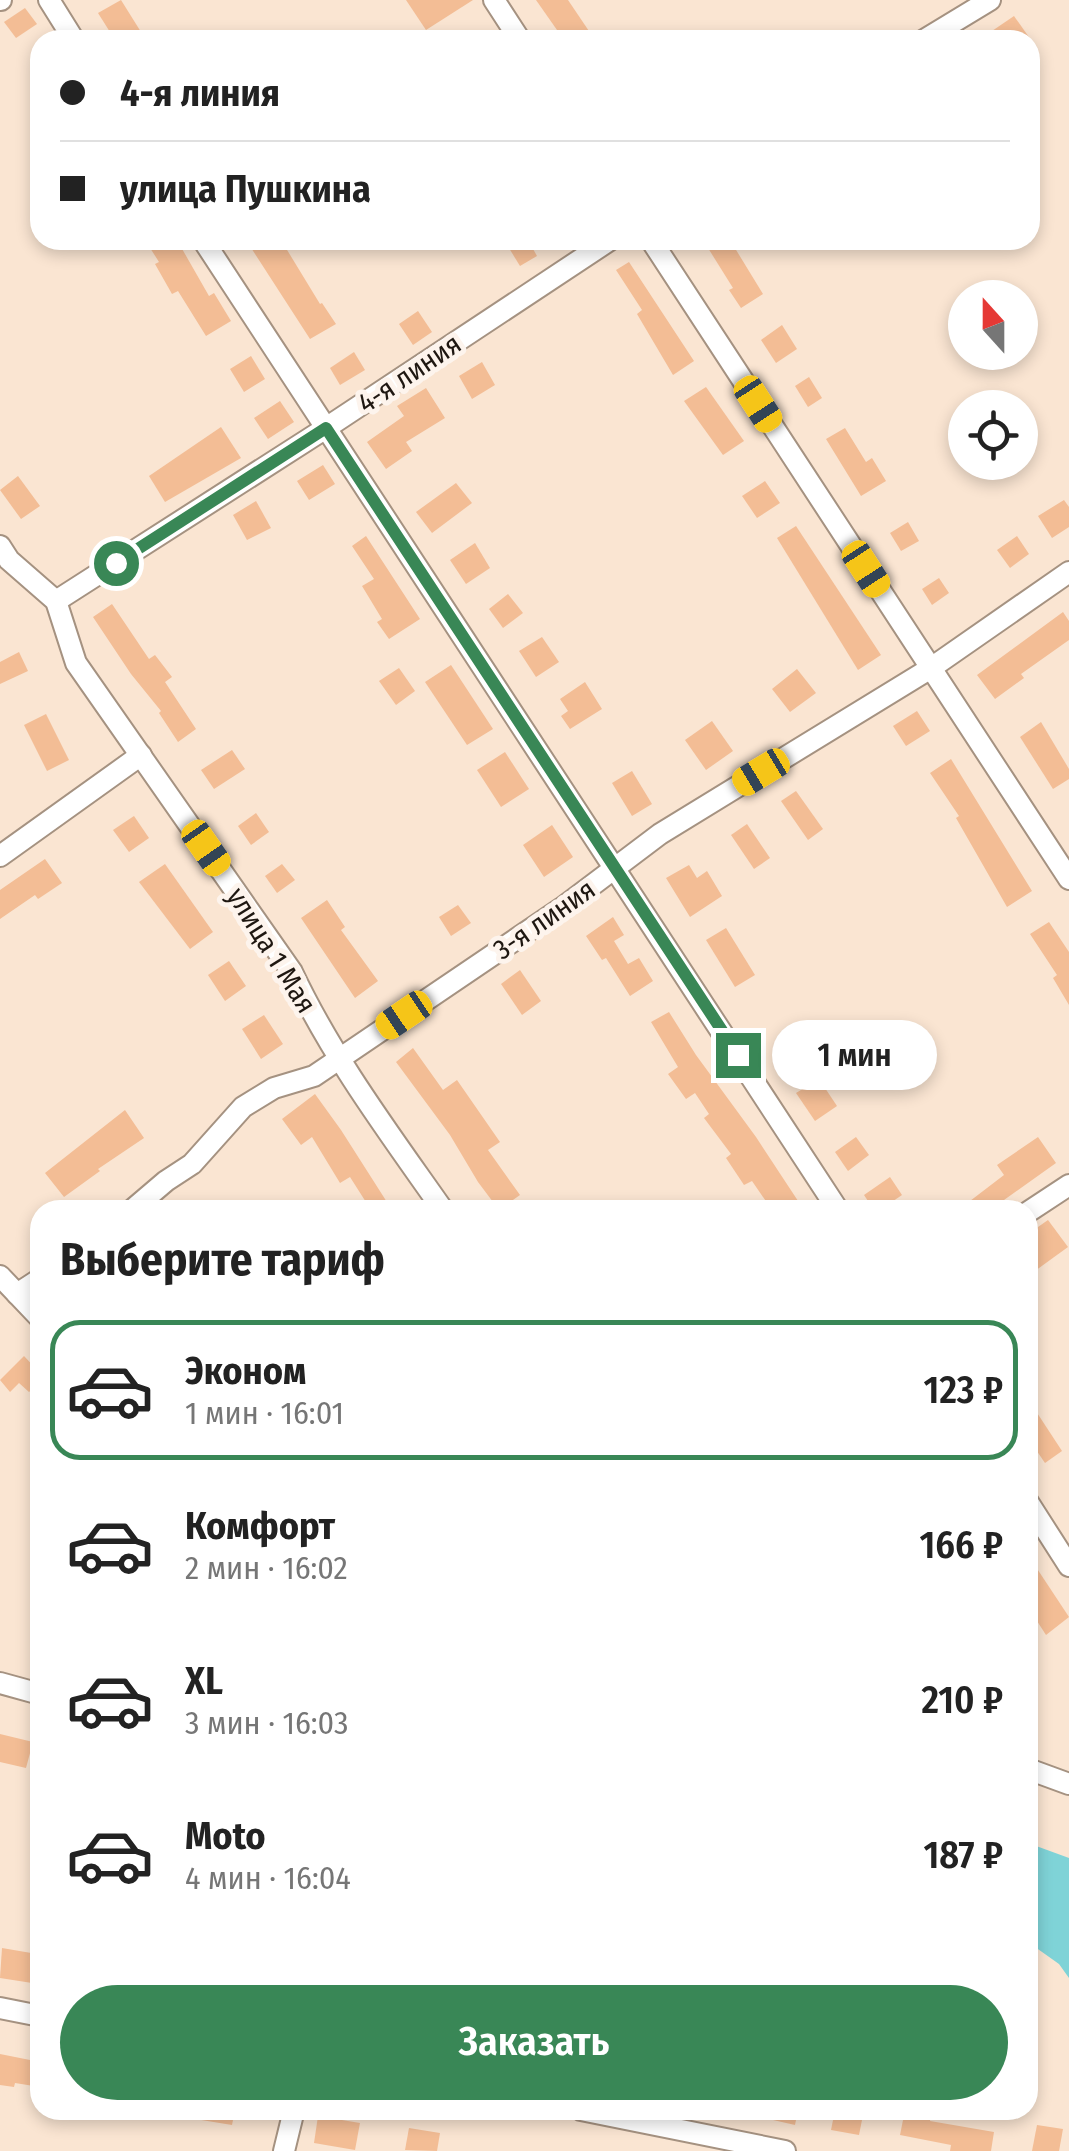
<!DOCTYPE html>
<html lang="ru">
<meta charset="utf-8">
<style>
body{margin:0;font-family:"Fira Sans Condensed",sans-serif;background:#f6f6f6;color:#222;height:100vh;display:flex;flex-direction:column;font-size:38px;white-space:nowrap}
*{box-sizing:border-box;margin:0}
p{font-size:32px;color:#767676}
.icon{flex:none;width:55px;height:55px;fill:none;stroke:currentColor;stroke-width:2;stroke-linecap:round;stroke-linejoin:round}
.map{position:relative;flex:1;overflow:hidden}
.drawer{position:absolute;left:30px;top:1200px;width:1008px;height:920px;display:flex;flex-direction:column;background:#fff;border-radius:30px;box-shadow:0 5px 15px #0003}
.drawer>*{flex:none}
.top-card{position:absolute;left:30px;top:30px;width:1010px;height:220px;border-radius:30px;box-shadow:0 5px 15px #0003;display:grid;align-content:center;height:220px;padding:0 30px;background:#fff}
.needle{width:65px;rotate:339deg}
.controls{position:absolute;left:948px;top:280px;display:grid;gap:20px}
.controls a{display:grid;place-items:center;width:90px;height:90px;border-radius:50%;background:#fff;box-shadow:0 5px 15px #0003;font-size:50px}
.end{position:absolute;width:45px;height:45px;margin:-22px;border:12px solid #398756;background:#fff;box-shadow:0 0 0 5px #fff}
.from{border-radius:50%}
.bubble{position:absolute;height:70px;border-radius:35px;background:#fff;box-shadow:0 5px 15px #0003;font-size:32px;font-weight:600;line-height:70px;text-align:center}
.car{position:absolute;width:30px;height:60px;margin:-30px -15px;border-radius:12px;box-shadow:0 0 8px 2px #0007;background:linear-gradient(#f5c518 24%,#345 0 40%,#f5c518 0 76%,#345 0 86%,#f5c518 0)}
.top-card b{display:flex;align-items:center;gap:35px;height:95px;font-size:38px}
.top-card b+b{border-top:2px solid #e0e0e0}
.top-card i{width:25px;height:25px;background:#222}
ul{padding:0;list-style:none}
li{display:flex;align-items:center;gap:30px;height:140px;margin:0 20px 15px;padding:0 10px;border:5px solid transparent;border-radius:30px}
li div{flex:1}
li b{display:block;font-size:38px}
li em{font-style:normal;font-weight:600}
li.active{border-color:#398756}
li>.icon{width:90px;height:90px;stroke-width:1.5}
h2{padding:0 30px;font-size:45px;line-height:120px}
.primary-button{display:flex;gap:20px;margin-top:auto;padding:20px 30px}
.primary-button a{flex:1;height:115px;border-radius:60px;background:#398756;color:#fff;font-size:40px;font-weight:600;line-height:115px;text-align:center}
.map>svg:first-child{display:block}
.water{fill:#7fd3d7}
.building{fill:#f3bd95}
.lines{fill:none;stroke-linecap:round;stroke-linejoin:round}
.street-casing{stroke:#a59281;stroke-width:24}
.street{stroke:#fff;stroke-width:20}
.route{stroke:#398756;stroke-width:12}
.labels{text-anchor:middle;stroke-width:10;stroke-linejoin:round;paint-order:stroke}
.street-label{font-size:28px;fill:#1e1711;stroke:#fdf4ed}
</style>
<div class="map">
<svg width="1069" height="2151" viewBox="0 0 1069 2151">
<rect width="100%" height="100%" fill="#fae5d2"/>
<path class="water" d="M 1028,1843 L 1069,1858 L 1069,1978 L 1059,1964 L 1028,1942 Z"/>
<g class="building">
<path d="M 121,0 L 146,40 L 115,40 L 98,13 Z"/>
<path d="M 406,0 L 473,0 L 426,30 Z"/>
<path d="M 536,0 L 568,0 L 595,40 L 564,40 Z"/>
<path d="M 25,8 L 37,24 L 16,38 L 4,22 Z"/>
<path d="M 1014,16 L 1031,40 L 998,40 L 992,31 Z"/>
<path d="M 145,240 L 177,240 L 209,296 L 214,293 L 231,321 L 206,336 L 178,291 L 172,294 L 155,264 L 159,262 Z"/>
<path d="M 246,240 L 281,240 L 320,304 L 322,303 L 336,324 L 310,339 Z"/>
<path d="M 504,240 L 528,240 L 537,256 L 520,266 Z"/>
<path d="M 703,240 L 730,240 L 763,294 L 741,308 L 729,290 L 733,288 Z"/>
<path d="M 629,262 L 694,361 L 673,375 L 637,314 L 642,310 L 616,270 Z"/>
<path d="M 418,311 L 432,332 L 413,345 L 399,324 Z"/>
<path d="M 782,325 L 797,349 L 776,363 L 761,340 Z"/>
<path d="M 354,352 L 365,370 L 340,385 L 330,368 Z"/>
<path d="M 251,356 L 265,379 L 244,392 L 230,369 Z"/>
<path d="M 482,362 L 495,385 L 472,399 L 459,376 Z"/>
<path d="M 809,377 L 822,398 L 808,407 L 795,386 Z"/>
<path d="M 706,387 L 744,441 L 723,455 L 684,401 Z"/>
<path d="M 426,388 L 445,418 L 406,442 L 412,451 L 386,469 L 367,442 L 404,416 L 397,406 Z"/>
<path d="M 280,401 L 294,422 L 268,439 L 254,418 Z"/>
<path d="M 221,427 L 241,458 L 165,502 L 149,476 Z"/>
<path d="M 845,428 L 866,462 L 872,458 L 886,481 L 861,496 L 826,439 Z"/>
<path d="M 323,465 L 335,484 L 309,500 L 297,481 Z"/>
<path d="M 18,476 L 40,506 L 21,519 L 0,490 Z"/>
<path d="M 765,481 L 780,503 L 757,518 L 742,496 Z"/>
<path d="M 456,483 L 472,503 L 432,533 L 416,512 Z"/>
<path d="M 1064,500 L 1069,507 L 1069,527 L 1052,538 L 1038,516 Z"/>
<path d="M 256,501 L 271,528 L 247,540 L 233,515 Z"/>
<path d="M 908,522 L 919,541 L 901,551 L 890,533 Z"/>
<path d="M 796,526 L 881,655 L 858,670 L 777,538 Z"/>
<path d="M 366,536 L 420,619 L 389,639 L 377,622 L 382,619 L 362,586 L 374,579 L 352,546 Z"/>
<path d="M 1017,536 L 1029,554 L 1010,568 L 997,550 Z"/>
<path d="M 475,543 L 490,568 L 466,584 L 450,560 Z"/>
<path d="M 939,578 L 949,593 L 932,605 L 922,589 Z"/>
<path d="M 508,594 L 523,613 L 503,628 L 489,609 Z"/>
<path d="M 112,604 L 149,659 L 155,655 L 172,677 L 165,682 L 196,729 L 178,742 L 159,713 L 161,711 L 131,674 L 93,617 Z"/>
<path d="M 1063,612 L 1069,621 L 1069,640 L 1021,674 L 1024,678 L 995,699 L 977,675 Z"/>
<path d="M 542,637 L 559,662 L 536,677 L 519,651 Z"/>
<path d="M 19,652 L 28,671 L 0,684 L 0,662 Z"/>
<path d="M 451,665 L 493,729 L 467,745 L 425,682 Z"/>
<path d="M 399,668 L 415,691 L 396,705 L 379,681 Z"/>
<path d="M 797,669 L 816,693 L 790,712 L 772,689 Z"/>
<path d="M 585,682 L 602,709 L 570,729 L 561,716 L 568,711 L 560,699 Z"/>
<path d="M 917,711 L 930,731 L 906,746 L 893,726 Z"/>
<path d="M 46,714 L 69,760 L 47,771 L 24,725 Z"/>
<path d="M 712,721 L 733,751 L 706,770 L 685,740 Z"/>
<path d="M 1041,722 L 1069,769 L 1069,779 L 1053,789 L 1020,737 Z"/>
<path d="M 232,750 L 245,769 L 214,789 L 201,770 Z"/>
<path d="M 505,752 L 529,789 L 501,807 L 477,770 Z"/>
<path d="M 951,759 L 1032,891 L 1007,907 L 956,818 L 959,816 L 930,773 Z"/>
<path d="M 632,771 L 652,804 L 632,816 L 612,783 Z"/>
<path d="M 796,791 L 823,829 L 808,840 L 781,801 Z"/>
<path d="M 256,813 L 269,832 L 251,845 L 238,826 Z"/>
<path d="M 134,816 L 149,838 L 129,852 L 113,830 Z"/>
<path d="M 747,824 L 770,858 L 754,869 L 731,835 Z"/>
<path d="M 552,825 L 573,857 L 544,877 L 523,845 Z"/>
<path d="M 45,859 L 62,883 L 38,899 L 35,895 L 0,919 L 0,890 Z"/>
<path d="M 165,864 L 213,932 L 190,949 L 139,882 Z"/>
<path d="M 282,864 L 295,880 L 277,893 L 265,876 Z"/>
<path d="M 689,865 L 697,878 L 707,871 L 722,896 L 690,917 L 666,878 Z"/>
<path d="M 327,900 L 345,927 L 341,930 L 378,981 L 355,998 L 301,918 Z"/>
<path d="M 458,905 L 471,923 L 451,936 L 439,917 Z"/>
<path d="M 613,917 L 624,935 L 614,941 L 628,964 L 639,958 L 653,981 L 630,996 L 606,958 L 602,960 L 586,936 Z"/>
<path d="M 1049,922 L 1069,952 L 1069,1005 L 1053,978 L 1057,975 L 1030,934 Z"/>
<path d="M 726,928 L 755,975 L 735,987 L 706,940 Z"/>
<path d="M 229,961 L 246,986 L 225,1001 L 208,975 Z"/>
<path d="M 520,970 L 541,1001 L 522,1015 L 501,984 Z"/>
<path d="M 669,1012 L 696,1055 L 756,1137 L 804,1210 L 772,1210 L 752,1181 L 744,1185 L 726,1158 L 731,1154 L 704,1118 L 709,1114 L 695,1093 L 686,1099 L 668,1074 L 678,1067 L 651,1022 Z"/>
<path d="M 264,1015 L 283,1044 L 261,1059 L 242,1029 Z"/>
<path d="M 805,1026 L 819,1046 L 787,1067 L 773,1047 Z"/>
<path d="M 413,1048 L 443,1090 L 457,1080 L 500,1142 L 488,1150 L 520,1195 L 499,1210 L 478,1182 L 450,1135 L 396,1062 Z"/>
<path d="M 819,1079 L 837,1106 L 815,1121 L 796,1093 Z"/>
<path d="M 315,1094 L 341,1130 L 392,1210 L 371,1210 L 350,1177 L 340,1183 L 312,1137 L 301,1145 L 282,1119 Z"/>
<path d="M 125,1110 L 144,1138 L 98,1169 L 100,1171 L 64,1197 L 45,1173 Z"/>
<path d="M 856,1137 L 869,1155 L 848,1171 L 835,1152 Z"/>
<path d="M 1038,1137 L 1056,1163 L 990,1210 L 977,1210 L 970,1201 L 1004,1175 L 997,1165 Z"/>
<path d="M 890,1177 L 902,1195 L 880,1210 L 874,1210 L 864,1195 Z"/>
<path d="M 1048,1220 L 1068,1247 L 1028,1276 L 1028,1234 Z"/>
<path d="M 24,1356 L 40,1373 L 40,1382 L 29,1392 L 19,1383 L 10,1392 L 0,1380 Z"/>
<path d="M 1028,1399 L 1062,1451 L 1045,1463 L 1028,1438 Z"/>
<path d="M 1028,1555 L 1069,1617 L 1046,1635 L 1028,1607 Z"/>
<path d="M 0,1734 L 33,1742 L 26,1768 L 0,1762 Z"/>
<path d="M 2,1948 L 37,1954 L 32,1983 L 0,1978 Z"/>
<path d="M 0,2054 L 40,2062 L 40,2087 L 15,2083 L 14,2087 L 0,2085 Z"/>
<path d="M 190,2110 L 235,2110 L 232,2125 L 189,2118 Z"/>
<path d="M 757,2110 L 798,2110 L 795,2125 L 756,2116 Z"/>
<path d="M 835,2110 L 864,2110 L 859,2135 L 831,2130 Z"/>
<path d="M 905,2110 L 932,2112 L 930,2121 L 994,2132 L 991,2151 L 950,2151 L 951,2145 L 900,2135 Z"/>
<path d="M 318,2116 L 360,2123 L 355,2150 L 314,2143 Z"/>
<path d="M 1037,2125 L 1063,2129 L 1059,2151 L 1032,2151 Z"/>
<path d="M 409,2128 L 440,2133 L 437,2151 L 405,2150 Z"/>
</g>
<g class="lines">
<defs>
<g id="street">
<path d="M 0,0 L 1,0"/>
<path d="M 49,0 L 74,40"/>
<path d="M 494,0 L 520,40"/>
<path d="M 924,40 L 990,0"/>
<path d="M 203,240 L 838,1210"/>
<path d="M 651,240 L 1069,879"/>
<path d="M 0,546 L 9,560 L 56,601 L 76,663 L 292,972 C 332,1057 389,1133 443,1210"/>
<path d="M 56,601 L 326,428 L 610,240"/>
<path d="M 0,856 L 141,755"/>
<path d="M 132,1210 L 166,1181 L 192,1164 L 243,1107 L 274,1088 L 314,1076 L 562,908 L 660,834 L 931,668 L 1069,572"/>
<path d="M 1028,1212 L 1069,1185"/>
<path d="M 0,1276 L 40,1318"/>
<path d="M 17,1294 L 40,1279"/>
<path d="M 1028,1502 L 1069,1566"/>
<path d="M 0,1683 L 40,1694"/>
<path d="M 1028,1769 L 1069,1784"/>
<path d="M 0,2008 L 40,2016"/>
<path d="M 581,2110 L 785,2151"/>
<path d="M 284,2151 L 294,2110"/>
</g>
</defs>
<use href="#street" class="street-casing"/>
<use href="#street" class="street"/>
</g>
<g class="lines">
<path class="route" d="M 116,563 L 326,428 L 738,1055"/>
</g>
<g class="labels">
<g class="street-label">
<text transform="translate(409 373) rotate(-34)" y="10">4-я линия</text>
<text transform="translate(544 919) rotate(-35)" y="10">3-я линия</text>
<text transform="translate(272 950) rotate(58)" y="10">улица 1 Мая</text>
</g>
</g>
</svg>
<div class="controls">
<a><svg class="needle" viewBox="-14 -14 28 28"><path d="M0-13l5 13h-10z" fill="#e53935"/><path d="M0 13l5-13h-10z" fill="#767676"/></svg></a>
<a><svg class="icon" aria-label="locate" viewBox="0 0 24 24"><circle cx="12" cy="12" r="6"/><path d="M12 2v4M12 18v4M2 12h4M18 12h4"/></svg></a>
</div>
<i class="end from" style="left:116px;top:563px"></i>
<i class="end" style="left:738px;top:1055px"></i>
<div class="bubble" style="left:772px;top:1020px;width:165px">1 мин</div>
<i class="car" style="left:758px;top:404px;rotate:147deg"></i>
<i class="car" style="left:866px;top:569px;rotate:147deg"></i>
<i class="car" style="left:761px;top:772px;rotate:239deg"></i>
<i class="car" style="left:206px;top:848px;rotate:145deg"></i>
<i class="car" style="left:404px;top:1015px;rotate:236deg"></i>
<div class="top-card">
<b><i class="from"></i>4-я линия</b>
<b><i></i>улица Пушкина</b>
</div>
<section class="drawer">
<h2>Выберите тариф</h2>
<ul>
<li class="active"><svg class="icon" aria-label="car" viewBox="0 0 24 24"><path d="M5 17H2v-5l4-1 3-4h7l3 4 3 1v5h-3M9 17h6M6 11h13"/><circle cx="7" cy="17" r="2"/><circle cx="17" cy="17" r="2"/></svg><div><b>Эконом</b><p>1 мин · 16:01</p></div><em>123 ₽</em></li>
<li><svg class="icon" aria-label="car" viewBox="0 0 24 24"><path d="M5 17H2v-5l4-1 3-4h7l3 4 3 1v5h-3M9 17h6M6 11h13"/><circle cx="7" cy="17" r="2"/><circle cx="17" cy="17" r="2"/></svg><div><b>Комфорт</b><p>2 мин · 16:02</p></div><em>166 ₽</em></li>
<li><svg class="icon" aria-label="car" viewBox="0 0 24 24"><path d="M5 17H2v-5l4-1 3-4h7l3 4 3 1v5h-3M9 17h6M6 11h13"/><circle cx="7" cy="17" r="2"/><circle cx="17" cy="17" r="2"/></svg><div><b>XL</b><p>3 мин · 16:03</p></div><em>210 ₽</em></li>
<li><svg class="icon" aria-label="car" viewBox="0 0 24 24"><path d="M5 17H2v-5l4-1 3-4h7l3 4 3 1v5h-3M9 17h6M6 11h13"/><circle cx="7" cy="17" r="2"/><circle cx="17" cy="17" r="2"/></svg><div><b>Moto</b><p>4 мин · 16:04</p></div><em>187 ₽</em></li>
</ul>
<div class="primary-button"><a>Заказать</a></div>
</section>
</div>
